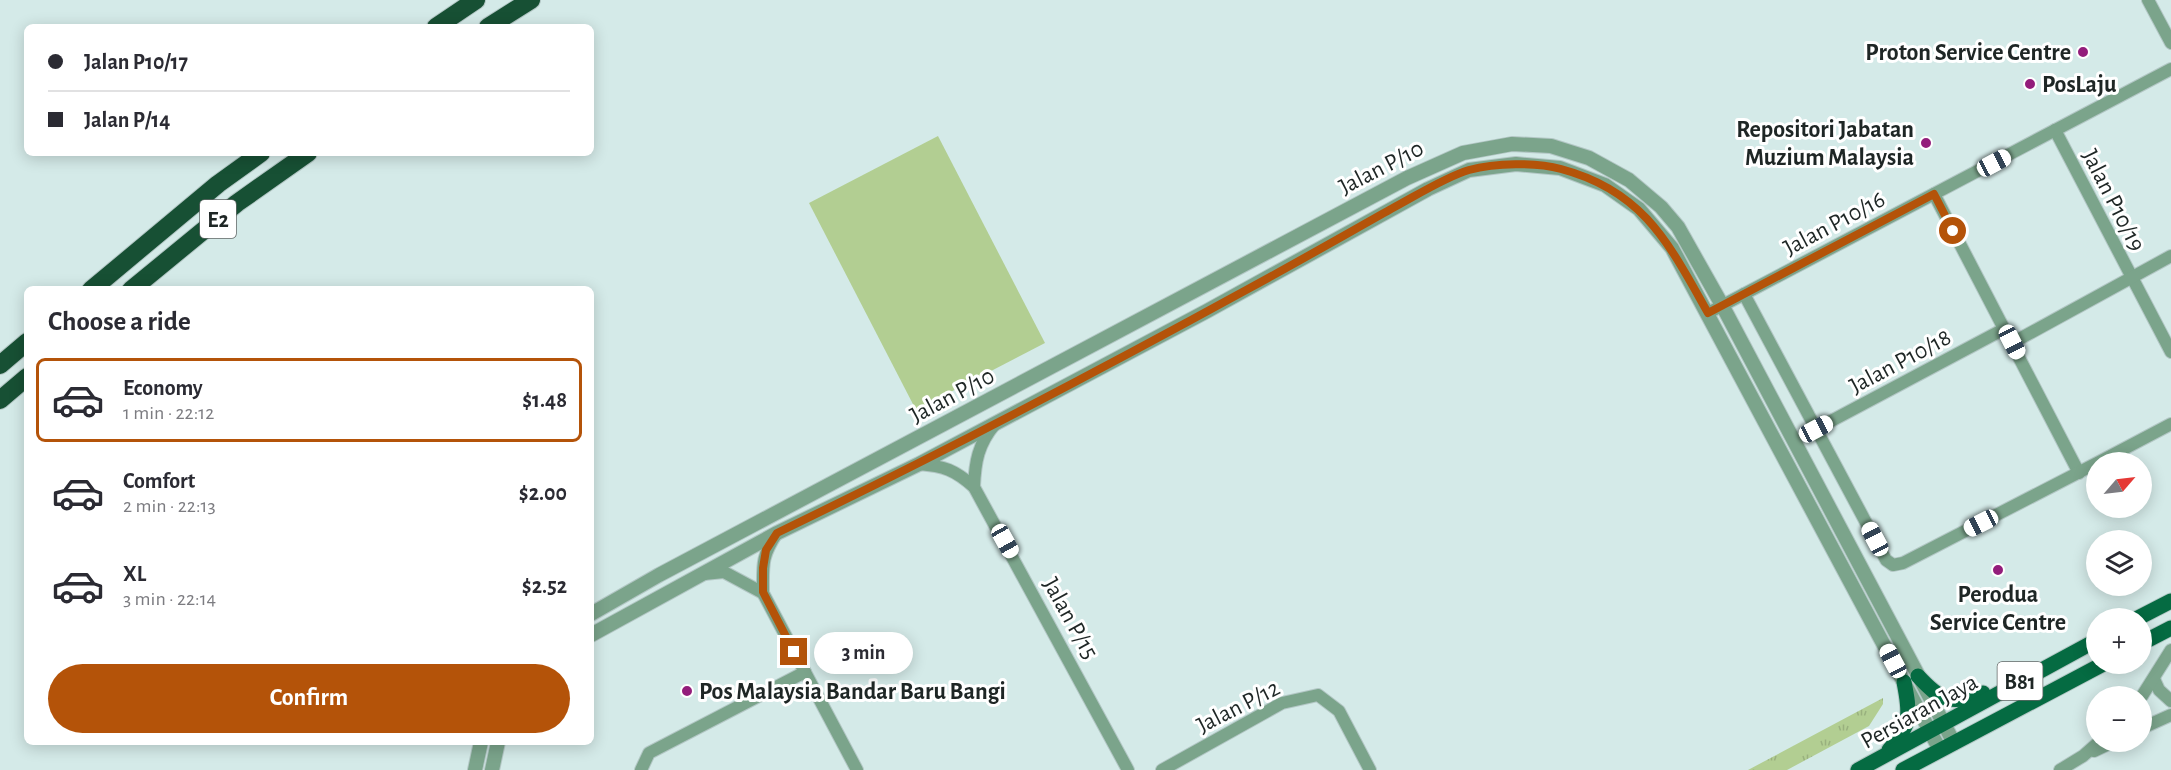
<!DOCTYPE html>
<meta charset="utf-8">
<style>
body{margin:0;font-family:"Alegreya Sans",sans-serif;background:#f2f2f3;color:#2b2b33;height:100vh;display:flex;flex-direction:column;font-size:22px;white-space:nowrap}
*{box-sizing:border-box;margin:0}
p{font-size:20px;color:#7c7c81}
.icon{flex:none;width:33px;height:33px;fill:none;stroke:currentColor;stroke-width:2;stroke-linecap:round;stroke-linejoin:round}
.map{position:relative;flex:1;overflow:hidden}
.details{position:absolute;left:24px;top:286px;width:570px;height:459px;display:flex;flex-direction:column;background:#fff;border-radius:9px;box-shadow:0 3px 15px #0003}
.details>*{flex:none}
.banner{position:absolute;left:24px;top:24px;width:570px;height:132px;border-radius:9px;box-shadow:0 3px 15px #0003;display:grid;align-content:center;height:132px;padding:0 24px;background:#fff}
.needle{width:39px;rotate:62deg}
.controls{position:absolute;left:2086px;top:452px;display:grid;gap:12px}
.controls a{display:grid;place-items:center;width:66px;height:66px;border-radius:50%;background:#fff;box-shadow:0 3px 15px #0003;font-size:30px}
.end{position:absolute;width:27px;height:27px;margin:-14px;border:8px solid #b45309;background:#fff;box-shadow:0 0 0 3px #fff}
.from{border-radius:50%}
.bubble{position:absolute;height:42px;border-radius:21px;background:#fff;box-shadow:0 3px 15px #0003;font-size:20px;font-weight:700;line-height:42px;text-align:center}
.car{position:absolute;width:18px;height:36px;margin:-18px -9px;border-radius:8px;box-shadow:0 0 4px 2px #0007;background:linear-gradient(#fff 24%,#345 0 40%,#fff 0 76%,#345 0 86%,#fff 0)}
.banner b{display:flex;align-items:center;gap:21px;height:57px;font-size:22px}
.banner b+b{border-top:2px solid #e1e1e2}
.banner i{width:15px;height:15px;background:#2b2b33}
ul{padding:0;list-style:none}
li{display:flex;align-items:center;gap:18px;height:84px;margin:0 12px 9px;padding:0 12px;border:3px solid transparent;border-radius:9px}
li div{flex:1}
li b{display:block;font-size:22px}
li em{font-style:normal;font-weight:700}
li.active{border-color:#b45309}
li>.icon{width:54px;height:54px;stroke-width:1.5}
h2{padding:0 24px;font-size:27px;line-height:72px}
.primary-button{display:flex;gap:12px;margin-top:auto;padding:12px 24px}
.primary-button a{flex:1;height:69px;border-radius:36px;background:#b45309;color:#fff;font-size:24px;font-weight:700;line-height:69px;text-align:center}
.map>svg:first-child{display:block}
.grass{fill:url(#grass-tufts)}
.pitch{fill:#b2ce92}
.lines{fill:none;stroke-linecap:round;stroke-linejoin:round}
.minor-casing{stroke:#b3c7c5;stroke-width:14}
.tertiary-casing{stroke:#b3c7c5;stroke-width:16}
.primary-casing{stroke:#b3c7c5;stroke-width:17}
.motorway-casing{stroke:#b3c7c5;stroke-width:20}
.minor{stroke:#7ba48b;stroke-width:12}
.tertiary{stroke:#7ba48b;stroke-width:14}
.primary{stroke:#056b42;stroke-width:15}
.motorway{stroke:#175034;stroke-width:18}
.route{stroke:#b45309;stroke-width:8}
.poi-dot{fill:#931d7b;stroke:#fff;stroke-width:2}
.labels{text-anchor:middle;stroke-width:6;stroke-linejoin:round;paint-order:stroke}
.shield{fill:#fff;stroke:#626766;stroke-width:1.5}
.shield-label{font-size:22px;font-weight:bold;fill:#1e2625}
.poi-label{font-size:24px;font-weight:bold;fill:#1e2625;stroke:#fff;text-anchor:end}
.street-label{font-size:24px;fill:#1e2625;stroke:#fff}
</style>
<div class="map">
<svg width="2171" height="770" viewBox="0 0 2171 770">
<defs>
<pattern id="grass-tufts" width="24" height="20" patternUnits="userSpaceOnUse" patternTransform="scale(1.5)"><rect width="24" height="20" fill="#b2ce92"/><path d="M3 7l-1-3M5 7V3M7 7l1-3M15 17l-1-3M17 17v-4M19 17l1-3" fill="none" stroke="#99b17e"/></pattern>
</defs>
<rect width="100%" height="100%" fill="#d4eae8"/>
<path class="grass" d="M 1883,698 L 1883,704 L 1869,726 L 1787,770 L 1748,770 Z"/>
<path class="pitch" d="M 938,136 L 1045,343 L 916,410 L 809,203 Z"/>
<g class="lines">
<defs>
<g id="minor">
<path d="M 2148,0 L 2171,43"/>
<path d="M 2055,130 L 2171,352"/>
<path d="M 1934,194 L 2079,473"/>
<path d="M 1744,294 L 1886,560 L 1893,565 L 1903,563 L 2097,463"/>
<path d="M 1708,313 L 2171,69"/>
<path d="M 2012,343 L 2171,256"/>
<path d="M 1816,429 L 2004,329"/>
<path d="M 2099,462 L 2171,424"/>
<path d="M 919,464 C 944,466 955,470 974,487 L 1128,770"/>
<path d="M 974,487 C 975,462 978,444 995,424"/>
<path d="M 777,533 C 761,557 763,565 763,593 L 857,770"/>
<path d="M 704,574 L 724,572 L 763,593"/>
<path d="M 2154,679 L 2159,690 L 2171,701"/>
<path d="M 2142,696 L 2171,650"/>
<path d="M 2142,728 L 2171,715"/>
<path d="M 2094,751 L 2115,741"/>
<path d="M 641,770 L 649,753 L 805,672"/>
<path d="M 1162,770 L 1282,703 L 1318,695 L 1339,711 L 1370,770"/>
<path d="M 2060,770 L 2083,756 L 2100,741"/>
</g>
<g id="tertiary">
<path d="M 591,614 L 659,575 L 1407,178 L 1463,153 L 1512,144 L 1551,146 L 1589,158 L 1629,180 L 1661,207 L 1678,227 L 1722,305 L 1954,743"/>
<path d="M 591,635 L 777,533 L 919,464 L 1207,311 L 1428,189 L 1469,170 L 1516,164 L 1560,168 L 1605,185 L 1639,209 L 1672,248 L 1940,750"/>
<path d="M 475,770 L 481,742"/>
<path d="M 492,770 L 498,742"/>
</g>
<g id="primary">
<path d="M 2138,618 L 2171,601"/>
<path d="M 2142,643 L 2171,628"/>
<path d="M 1918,676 C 1940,700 1951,706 1983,693"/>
<path d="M 1889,750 C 1912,726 1910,712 1904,682"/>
<path d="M 1858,770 L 2097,640"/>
<path d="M 1903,770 L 2105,663"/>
</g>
<g id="motorway">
<path d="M 436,27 L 476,0"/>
<path d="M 488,27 L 531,0"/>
<path d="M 91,290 L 218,184 L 261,153"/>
<path d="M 131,290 L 237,203 L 308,153"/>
<path d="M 0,365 L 27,342"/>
<path d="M 0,400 L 27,377"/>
</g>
</defs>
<use href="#minor" class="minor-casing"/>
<use href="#tertiary" class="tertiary-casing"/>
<use href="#primary" class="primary-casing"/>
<use href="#motorway" class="motorway-casing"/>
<use href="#minor" class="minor"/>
<use href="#tertiary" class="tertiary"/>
<use href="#primary" class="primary"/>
<use href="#motorway" class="motorway"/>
</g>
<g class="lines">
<path class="route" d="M 794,652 L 763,592 L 763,568 L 766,550 L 777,533 C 936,456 1093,374 1248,289 C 1296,263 1343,236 1391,209 C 1414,197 1445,177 1469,170 C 1495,163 1536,162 1561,169 C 1644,191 1669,244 1708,313 L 1934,194 L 1953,231"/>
</g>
<g class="poi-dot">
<circle cx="2083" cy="52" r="6"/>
<circle cx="2030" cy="84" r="6"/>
<circle cx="1926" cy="143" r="6"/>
<circle cx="1998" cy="570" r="6"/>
<circle cx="687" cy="691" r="6"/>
</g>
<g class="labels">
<g class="shield">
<rect x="200" y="200" width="36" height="38" rx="4.5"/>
<rect x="1997.5" y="662" width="45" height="38" rx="4.5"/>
</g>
<g class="shield-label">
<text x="218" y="227">E2</text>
<text x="2020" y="689">B81</text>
</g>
<g class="poi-label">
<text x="2071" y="60">Proton Service Centre</text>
<text x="2042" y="92" text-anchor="start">PosLaju</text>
<text x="1914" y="137">Repositori Jabatan<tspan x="1914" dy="28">Muzium Malaysia</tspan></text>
<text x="1998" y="602" text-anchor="middle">Perodua<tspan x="1998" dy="28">Service Centre</tspan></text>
<text x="699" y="699" text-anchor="start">Pos Malaysia Bandar Baru Bangi</text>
</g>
<g class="street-label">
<text transform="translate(1381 167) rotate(-27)" y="8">Jalan P/10</text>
<text transform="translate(2114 200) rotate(63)" y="8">Jalan P10/19</text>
<text transform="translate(1834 223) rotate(-28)" y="8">Jalan P10/16</text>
<text transform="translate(1900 361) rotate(-28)" y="8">Jalan P10/18</text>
<text transform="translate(952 395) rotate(-28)" y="8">Jalan P/10</text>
<text transform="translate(1071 618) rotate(61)" y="8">Jalan P/15</text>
<text transform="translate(1238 706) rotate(-27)" y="8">Jalan P/12</text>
<text transform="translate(1919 711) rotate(-29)" y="8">Persiaran Jaya</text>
</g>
</g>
</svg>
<div class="controls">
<a><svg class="needle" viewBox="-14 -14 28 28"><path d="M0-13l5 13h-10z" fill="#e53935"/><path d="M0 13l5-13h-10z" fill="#7c7c81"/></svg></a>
<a><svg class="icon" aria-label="layers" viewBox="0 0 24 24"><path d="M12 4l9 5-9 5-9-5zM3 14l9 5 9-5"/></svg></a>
<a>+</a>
<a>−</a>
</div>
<i class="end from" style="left:1953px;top:231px"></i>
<i class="end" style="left:794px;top:652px"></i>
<div class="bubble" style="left:814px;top:632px;width:99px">3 min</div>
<i class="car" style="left:1994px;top:163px;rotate:62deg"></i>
<i class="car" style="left:2012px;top:342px;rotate:153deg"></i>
<i class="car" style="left:1816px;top:429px;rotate:62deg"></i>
<i class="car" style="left:1981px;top:523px;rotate:243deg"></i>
<i class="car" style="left:1875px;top:539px;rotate:332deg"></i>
<i class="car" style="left:1005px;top:541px;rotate:151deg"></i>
<i class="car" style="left:1893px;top:661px;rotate:332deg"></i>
<div class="banner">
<b><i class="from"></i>Jalan P10/17</b>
<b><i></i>Jalan P/14</b>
</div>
<section class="details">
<h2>Choose a ride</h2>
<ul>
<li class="active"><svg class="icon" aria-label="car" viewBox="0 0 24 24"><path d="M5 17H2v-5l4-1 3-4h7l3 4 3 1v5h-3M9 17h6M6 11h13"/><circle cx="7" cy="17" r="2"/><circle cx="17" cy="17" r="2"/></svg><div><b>Economy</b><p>1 min · 22:12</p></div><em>$1.48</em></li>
<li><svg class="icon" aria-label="car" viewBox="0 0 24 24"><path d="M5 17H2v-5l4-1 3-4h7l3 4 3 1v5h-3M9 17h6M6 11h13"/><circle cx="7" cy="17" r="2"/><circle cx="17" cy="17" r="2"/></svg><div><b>Comfort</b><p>2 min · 22:13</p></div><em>$2.00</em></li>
<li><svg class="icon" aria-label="car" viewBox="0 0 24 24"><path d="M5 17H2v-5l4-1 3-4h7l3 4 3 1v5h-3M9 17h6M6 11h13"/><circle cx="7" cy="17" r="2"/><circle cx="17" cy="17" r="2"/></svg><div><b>XL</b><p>3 min · 22:14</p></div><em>$2.52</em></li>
</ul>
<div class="primary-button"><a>Confirm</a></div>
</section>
</div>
